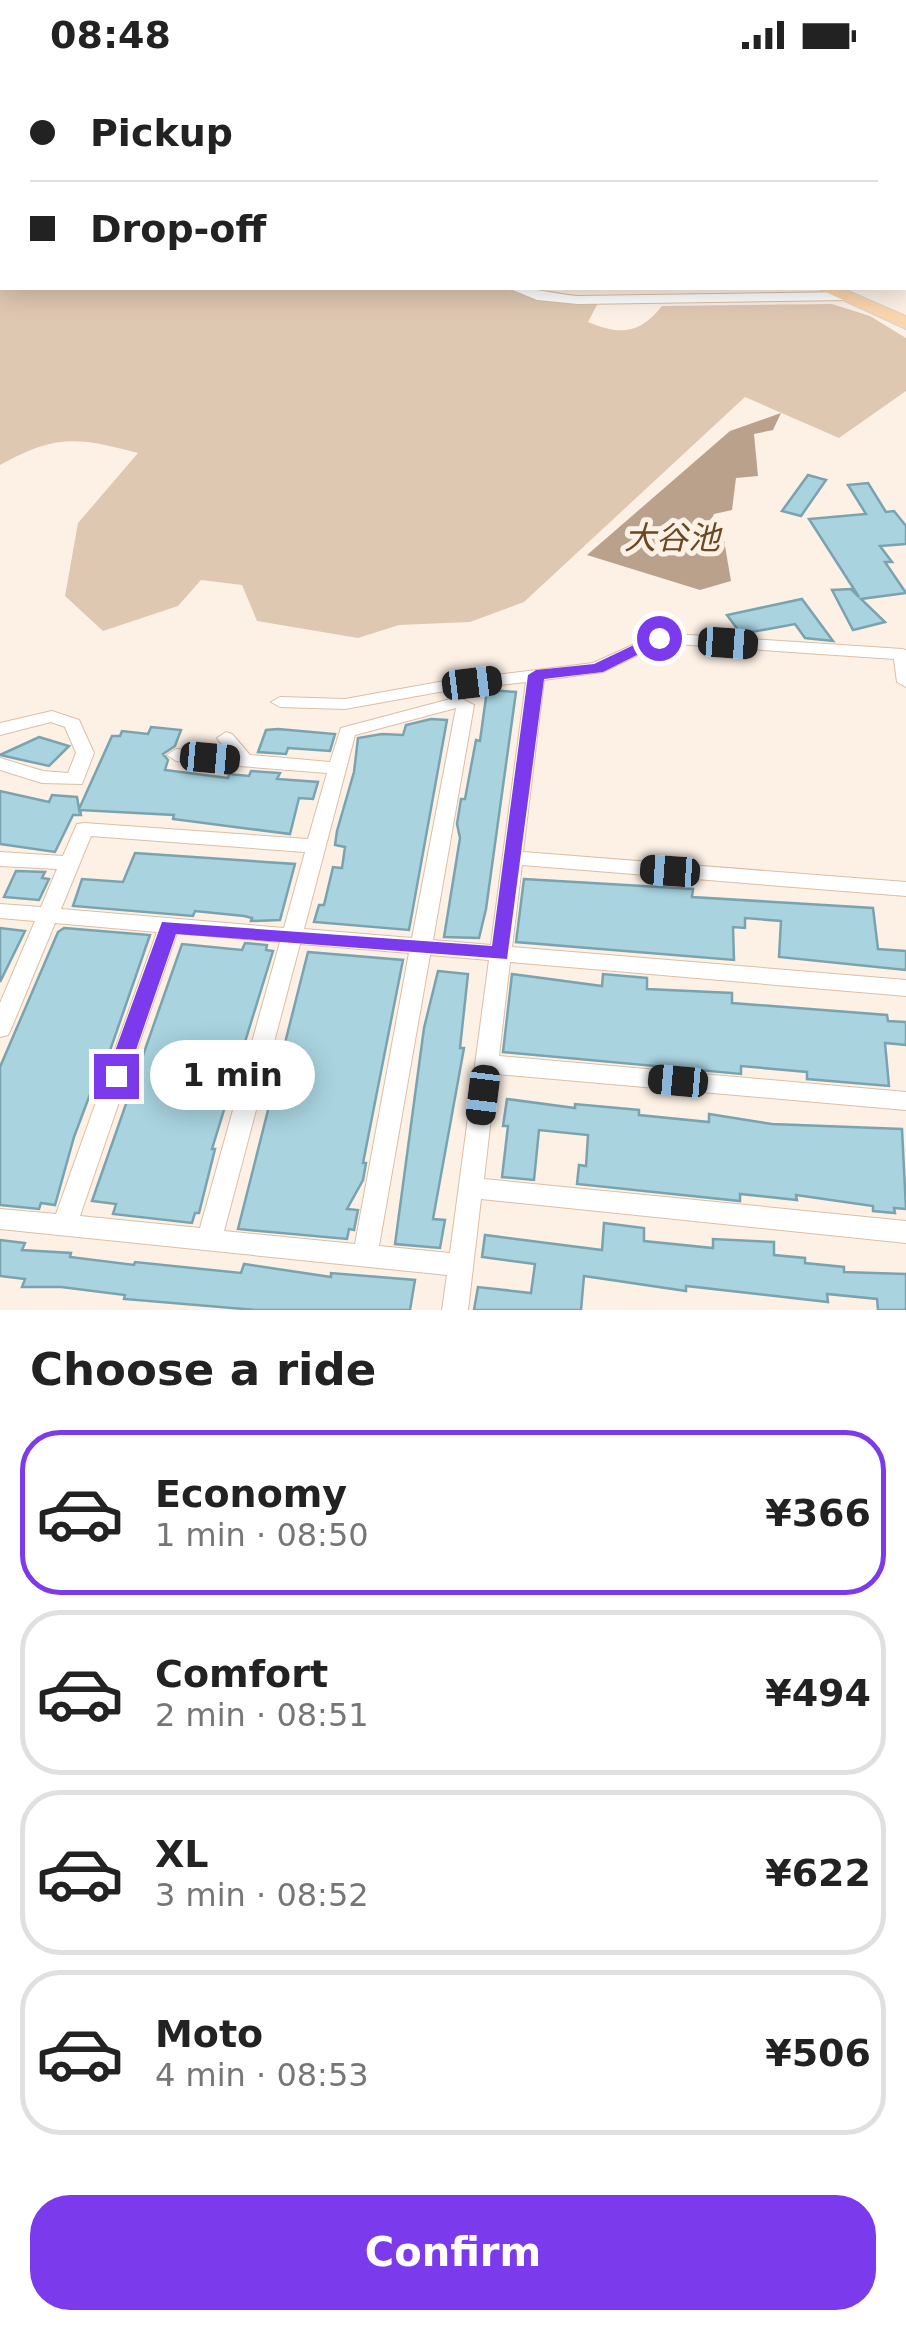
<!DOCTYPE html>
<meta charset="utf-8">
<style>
body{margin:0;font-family:"DejaVu Sans","Noto Sans JP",sans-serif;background:#f2f2f2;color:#222;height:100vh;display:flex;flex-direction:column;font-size:38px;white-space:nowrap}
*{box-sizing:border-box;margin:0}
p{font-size:32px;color:#767676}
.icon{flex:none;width:55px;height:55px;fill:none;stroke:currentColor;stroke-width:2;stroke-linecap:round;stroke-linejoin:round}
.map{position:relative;height:1240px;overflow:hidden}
.drawer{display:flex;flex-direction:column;background:#fff;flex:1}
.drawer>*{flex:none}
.top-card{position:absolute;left:0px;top:0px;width:908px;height:220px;box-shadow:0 5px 25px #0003;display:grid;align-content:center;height:220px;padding:0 30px;background:#fff}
.end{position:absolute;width:45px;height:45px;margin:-22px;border:12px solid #7c3aed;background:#fff;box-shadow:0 0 0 5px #fff}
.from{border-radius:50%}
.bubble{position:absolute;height:70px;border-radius:35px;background:#fff;box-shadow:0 5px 25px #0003;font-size:32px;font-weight:700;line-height:70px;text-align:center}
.car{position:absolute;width:30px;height:60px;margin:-30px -15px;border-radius:12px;box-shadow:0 0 8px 2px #0007;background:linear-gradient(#222 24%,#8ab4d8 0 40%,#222 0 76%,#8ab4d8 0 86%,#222 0)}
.top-card b{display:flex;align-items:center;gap:35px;height:95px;font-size:38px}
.top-card b+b{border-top:2px solid #e0e0e0}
.top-card i{width:25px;height:25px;background:#222}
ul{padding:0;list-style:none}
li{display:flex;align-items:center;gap:30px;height:165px;margin:0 20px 15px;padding:0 10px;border:5px solid #e0e0e0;border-radius:40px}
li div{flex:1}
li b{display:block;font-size:38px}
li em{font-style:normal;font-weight:700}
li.current{border-color:#7c3aed}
li>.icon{width:90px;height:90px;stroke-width:1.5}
h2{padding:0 30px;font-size:45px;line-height:120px}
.primary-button{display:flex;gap:20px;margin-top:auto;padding:20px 30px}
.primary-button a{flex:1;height:115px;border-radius:40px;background:#7c3aed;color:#fff;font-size:40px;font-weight:700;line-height:115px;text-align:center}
.status{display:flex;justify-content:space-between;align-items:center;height:70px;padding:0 50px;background:#fff;direction:ltr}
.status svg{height:28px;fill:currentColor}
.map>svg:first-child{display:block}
.green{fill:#dfc8b2}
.water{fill:#b9a18b}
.building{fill:#a8d3df;stroke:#7aa3af;stroke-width:2.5}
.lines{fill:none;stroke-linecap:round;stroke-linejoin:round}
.street-casing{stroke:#dbbfa5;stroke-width:2}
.primary-casing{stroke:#d6d4d1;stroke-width:2}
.street{fill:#fff;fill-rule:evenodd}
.primary{fill:#fbd5ad;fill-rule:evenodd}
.route{fill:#7c3aed}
.labels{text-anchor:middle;stroke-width:10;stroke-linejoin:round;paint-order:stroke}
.water-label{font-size:32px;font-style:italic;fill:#6b4722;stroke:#fdf1e6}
</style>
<div class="status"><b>08:48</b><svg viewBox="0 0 49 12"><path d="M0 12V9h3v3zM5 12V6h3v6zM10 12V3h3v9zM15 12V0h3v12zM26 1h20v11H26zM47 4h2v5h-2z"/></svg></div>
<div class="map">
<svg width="906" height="1240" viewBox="0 0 906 1240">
<rect width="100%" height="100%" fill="#fdf1e6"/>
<path class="green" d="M 0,122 L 2,218 L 503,218 L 544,231 L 598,233 L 588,252 C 619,265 639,265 662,236 L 832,234 L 870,246 L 906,268 L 906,321 L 839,368 L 745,327 L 524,532 L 470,552 L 399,555 L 358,568 L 257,551 L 242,515 L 201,510 L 178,536 L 103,561 L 65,526 L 78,453 L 138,383 C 78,367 56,364 0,395 Z"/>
<path class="water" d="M 781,343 L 773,360 L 754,364 L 758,406 L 736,408 L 732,440 L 714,444 L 709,454 L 724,470 L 731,511 L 700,520 L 587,485 L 730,361 Z"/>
<g class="building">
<path d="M 808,405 L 826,410 L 801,446 L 782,441 Z"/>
<path d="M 868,413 L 886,442 L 894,441 L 906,456 L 906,474 L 880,476 L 892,492 L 885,492 L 906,523 L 861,529 L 885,552 L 853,560 L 832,520 L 851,519 L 859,527 L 809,449 L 866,444 L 848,415 Z"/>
<path d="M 802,529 L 833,571 L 805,568 L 795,554 L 741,564 L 727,545 Z"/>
<path d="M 487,620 L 516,622 L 486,839 L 479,868 L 444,867 L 460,768 L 457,754 L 461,729 L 465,729 L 476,670 L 480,671 Z"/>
<path d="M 431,649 L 447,650 L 409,860 L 314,852 L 319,835 L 324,835 L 333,797 L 342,798 L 345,777 L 335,775 L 337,761 L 354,702 L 358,668 L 382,664 L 403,665 L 406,655 Z"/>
<path d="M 151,657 L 181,660 L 175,676 L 163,684 L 168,690 L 165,700 L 228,708 L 229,704 L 249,706 L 251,701 L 280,703 L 277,709 L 318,712 L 313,729 L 299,728 L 290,764 L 173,749 L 174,745 L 80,740 L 81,745 L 73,745 L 55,782 L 0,774 L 0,721 L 49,732 L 52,725 L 77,727 L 79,739 L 112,666 L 120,666 L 122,661 L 148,664 Z"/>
<path d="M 278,659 L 335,664 L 330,681 L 288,678 L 286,684 L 258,682 L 266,660 Z"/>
<path d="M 39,667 L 69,676 L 49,696 L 0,685 Z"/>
<path d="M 135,783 L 295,794 L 280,850 L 251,851 L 252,848 L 244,846 L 195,841 L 193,846 L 73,836 L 82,809 L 123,812 Z"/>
<path d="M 16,801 L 45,802 L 42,808 L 49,809 L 39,830 L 4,827 Z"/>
<path d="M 524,809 L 693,819 L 692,827 L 873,838 L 878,879 L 906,881 L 906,900 L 779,887 L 781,851 L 745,848 L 745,858 L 733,857 L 734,890 L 516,872 Z"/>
<path d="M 0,858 L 25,861 L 0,912 Z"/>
<path d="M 64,858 L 150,865 L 105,995 L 101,995 L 74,1067 L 55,1135 L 41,1133 L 39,1139 L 0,1135 L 0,997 L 58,862 Z"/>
<path d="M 245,873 L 267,875 L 266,880 L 273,881 L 212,1079 L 215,1079 L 199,1143 L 195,1143 L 192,1153 L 113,1144 L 116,1134 L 92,1131 L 182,874 L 242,880 Z"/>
<path d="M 308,882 L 403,890 L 363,1093 L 366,1093 L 363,1110 L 347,1139 L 358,1140 L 354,1160 L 349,1159 L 347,1169 L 238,1159 Z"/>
<path d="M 438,901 L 468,904 L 460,978 L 464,978 L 433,1149 L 445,1150 L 440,1178 L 395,1174 L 424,958 Z"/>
<path d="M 512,904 L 602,916 L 603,904 L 647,908 L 647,919 L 732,923 L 732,933 L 887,945 L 888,951 L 906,952 L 906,975 L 885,973 L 889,1016 L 807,1009 L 807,1002 L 741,996 L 741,1004 L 503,982 Z"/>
<path d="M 507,1029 L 575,1038 L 575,1034 L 639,1040 L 639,1045 L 709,1052 L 709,1044 L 772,1054 L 902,1059 L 906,1139 L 894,1138 L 895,1143 L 873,1141 L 873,1136 L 796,1125 L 797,1130 L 740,1124 L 740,1131 L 577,1114 L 579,1095 L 586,1096 L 588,1065 L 539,1060 L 534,1110 L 502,1107 L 508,1056 L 503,1056 Z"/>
<path d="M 604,1153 L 644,1158 L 644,1171 L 713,1178 L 713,1169 L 774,1172 L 774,1185 L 805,1188 L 805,1193 L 844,1197 L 844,1202 L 906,1204 L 906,1240 L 878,1240 L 877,1229 L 827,1224 L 828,1232 L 686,1216 L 686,1221 L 584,1206 L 581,1240 L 474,1240 L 478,1217 L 531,1223 L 535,1194 L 482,1187 L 485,1165 L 602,1180 Z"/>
<path d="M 0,1170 L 25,1173 L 22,1180 L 71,1183 L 70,1187 L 134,1195 L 135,1192 L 241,1203 L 244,1194 L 331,1207 L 331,1203 L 415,1210 L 410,1240 L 256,1240 L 124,1229 L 125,1225 L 61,1217 L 22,1217 L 25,1209 L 0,1206 Z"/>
</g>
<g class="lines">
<defs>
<g id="street">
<path d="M 576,0 L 588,0 L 590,2 L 579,2 Z"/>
<rect x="905" y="156" width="1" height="6"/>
<path d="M 508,218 C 530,217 555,224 578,226 L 849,222 L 855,226 L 849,230 L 578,234 L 537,230 Z"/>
<path d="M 659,563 L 902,579 L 906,580 L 906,617 L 897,612 L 894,589 L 662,573 L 603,602 L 544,610 L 523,782 L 906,812 L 906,826 L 522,795 L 512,877 L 906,910 L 906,926 L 510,892 L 499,986 L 906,1022 L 906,1040 L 496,1004 L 484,1109 L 906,1151 L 906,1173 L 481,1129 L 468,1240 L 442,1240 L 447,1205 L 0,1159 L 0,1139 L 56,1144 L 157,862 L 55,853 L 11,959 L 8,965 L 0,967 L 0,933 L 35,851 L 0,848 L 0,834 L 41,837 L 57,799 L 0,796 L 0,782 L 63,786 L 77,754 L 84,753 L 308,769 L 327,703 L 176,691 L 167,685 L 176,679 L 229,684 L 217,668 L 226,662 L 232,664 L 250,685 L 330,692 L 341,658 L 458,627 L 474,635 L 433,870 L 491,875 L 526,612 L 439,622 L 345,639 L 280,637 L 271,632 L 280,627 L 345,629 L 439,612 L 593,593 ZM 456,638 L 412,868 L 304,859 L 355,665 ZM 91,766 L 305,782 L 284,858 L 61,839 ZM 177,863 L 280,872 L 200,1158 L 80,1146 ZM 300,874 L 409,883 L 355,1174 L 224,1161 ZM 430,885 L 489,890 L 450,1183 L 379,1176 Z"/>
<path d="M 52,641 L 79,650 L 94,683 L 82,714 L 42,713 L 0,700 L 0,688 L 43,701 L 68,703 L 76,683 L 65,657 L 51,652 L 0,665 L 0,653 Z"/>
</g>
<g id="primary">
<rect x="0" y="110" width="2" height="10"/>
<path d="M 817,218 L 841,218 L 906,246 L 906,259 Z"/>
</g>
</defs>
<use href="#street" class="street-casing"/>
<use href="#primary" class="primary-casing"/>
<use href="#street" class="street"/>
<use href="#primary" class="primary"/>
</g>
<path class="route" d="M 659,563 L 667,568 L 665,571 L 603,602 L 544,609 L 507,889 L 176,864 L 127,1006 L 116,1014 L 109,1012 L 106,1006 L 162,852 L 492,876 L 528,605 L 536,600 L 594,594 Z"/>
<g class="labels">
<g class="water-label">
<text x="672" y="479">大谷池</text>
</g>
</g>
</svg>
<i class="end from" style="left:659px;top:568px"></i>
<i class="end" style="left:116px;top:1006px"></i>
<div class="bubble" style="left:150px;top:970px;width:165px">1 min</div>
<i class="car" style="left:728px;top:573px;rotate:94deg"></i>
<i class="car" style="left:472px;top:613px;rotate:83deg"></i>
<i class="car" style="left:210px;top:688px;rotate:95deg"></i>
<i class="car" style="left:670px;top:801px;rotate:274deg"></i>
<i class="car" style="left:678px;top:1011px;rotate:275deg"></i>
<i class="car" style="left:483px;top:1025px;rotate:187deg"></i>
<div class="top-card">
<b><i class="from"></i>Pickup</b>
<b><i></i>Drop-off</b>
</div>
</div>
<section class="drawer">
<h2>Choose a ride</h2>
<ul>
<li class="current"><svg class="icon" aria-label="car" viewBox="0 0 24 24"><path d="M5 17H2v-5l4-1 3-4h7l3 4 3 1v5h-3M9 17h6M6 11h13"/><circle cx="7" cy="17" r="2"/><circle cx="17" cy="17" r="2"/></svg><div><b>Economy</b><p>1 min · 08:50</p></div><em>¥366</em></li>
<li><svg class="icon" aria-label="car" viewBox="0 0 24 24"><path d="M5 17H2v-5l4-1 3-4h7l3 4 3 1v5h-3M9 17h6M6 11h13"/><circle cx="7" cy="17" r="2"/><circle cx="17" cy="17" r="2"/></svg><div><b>Comfort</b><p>2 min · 08:51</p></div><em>¥494</em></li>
<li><svg class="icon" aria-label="car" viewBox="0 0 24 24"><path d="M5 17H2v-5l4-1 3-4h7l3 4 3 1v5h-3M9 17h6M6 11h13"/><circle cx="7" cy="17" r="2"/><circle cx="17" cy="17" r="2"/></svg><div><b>XL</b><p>3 min · 08:52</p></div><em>¥622</em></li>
<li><svg class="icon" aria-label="car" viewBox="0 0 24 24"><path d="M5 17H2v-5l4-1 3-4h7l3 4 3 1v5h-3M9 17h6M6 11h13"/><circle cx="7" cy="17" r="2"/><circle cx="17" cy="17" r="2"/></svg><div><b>Moto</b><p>4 min · 08:53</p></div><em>¥506</em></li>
</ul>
<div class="primary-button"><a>Confirm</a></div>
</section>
